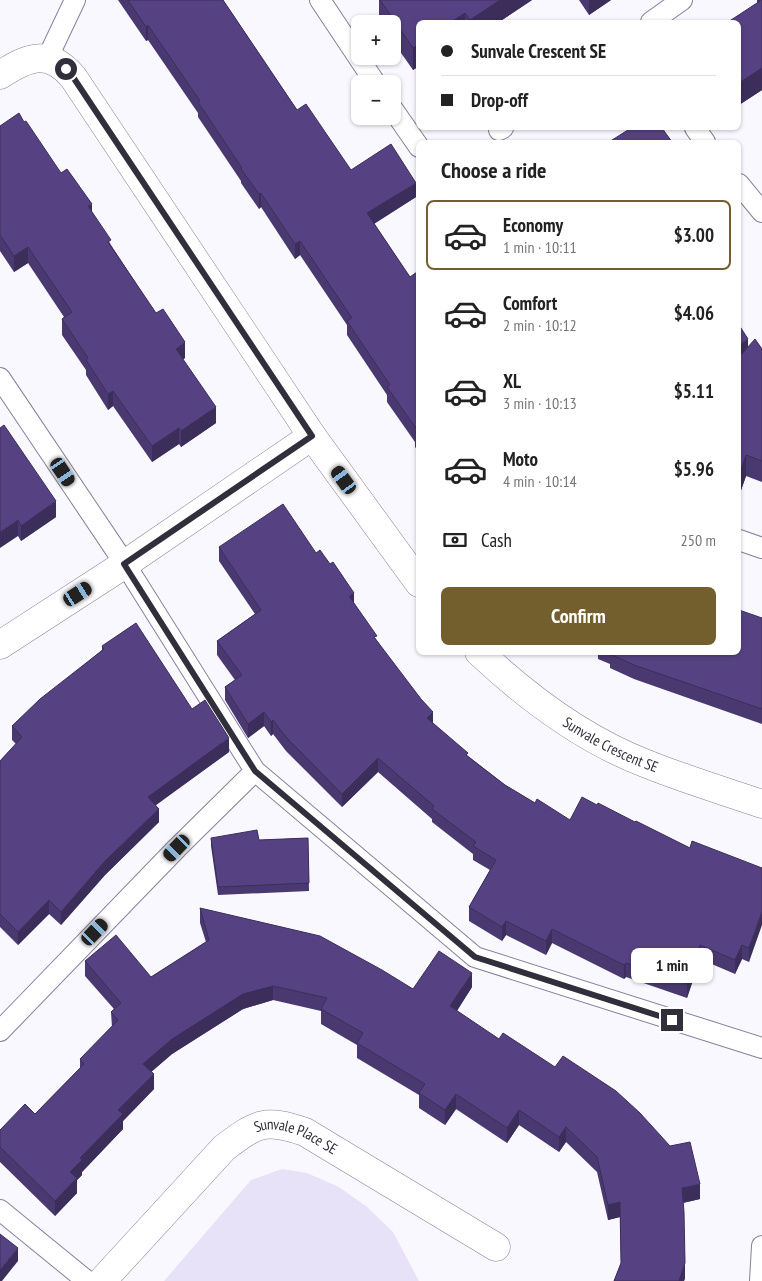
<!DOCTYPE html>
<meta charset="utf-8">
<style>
body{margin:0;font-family:"PT Sans Narrow",sans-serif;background:#f6f6f6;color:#222;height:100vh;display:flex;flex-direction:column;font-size:19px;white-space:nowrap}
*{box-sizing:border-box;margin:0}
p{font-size:16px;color:#767676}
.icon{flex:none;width:28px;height:28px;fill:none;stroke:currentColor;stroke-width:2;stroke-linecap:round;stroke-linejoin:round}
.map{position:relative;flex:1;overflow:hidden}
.panel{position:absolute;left:416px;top:140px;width:325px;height:515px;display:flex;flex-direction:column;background:#fff;border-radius:8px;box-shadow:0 1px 4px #0004}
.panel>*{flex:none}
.guide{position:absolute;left:416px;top:20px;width:325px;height:110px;border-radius:8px;box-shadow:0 1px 4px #0004;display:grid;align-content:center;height:110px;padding:0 25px;background:#fff}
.controls{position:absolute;left:351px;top:15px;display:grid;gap:10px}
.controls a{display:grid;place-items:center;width:50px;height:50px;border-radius:8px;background:#fff;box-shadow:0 1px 4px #0004;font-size:25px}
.end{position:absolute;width:22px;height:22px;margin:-11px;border:6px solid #322f3c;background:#fff;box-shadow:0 0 0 2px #fff}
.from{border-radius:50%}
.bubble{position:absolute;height:35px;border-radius:8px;background:#fff;box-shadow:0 1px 4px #0004;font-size:16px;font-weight:700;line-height:35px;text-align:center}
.car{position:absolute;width:15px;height:30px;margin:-15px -8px;border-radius:6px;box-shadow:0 0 4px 1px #0007;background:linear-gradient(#222 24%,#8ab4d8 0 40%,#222 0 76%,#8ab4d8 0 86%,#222 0)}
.guide b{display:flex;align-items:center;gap:18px;height:48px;font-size:19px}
.guide b+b{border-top:1px solid #e0e0e0}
.guide i{width:12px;height:12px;background:#222}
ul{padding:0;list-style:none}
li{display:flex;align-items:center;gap:15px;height:70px;margin:0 10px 8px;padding:0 15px;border:2px solid transparent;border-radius:8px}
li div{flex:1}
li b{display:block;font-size:19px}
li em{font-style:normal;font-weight:700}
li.on{border-color:#735e2e}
li>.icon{width:45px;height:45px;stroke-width:1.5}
h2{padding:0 25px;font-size:22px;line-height:60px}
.pay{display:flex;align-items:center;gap:12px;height:55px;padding:0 25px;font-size:19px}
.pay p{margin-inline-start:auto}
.cta{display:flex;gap:10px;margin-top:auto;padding:10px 25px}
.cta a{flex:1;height:58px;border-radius:8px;background:#735e2e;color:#fff;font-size:20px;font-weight:700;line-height:58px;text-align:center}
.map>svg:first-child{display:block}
.green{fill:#e7e2f7}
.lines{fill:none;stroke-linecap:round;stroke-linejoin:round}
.lane-casing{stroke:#87809e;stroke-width:22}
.street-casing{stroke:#87809e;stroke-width:29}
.lane{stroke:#fff;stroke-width:20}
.street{stroke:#fff;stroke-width:28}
.wall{fill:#4a3970}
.shaded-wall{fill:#3c2e5b}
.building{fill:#564282;stroke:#3c2e5b}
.route{stroke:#322f3c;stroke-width:6}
.labels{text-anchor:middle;stroke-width:5;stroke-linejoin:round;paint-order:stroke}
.street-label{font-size:15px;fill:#322f3c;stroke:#fff}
</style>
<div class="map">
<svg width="762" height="1281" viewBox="0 0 762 1281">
<rect width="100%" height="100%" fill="#f9f8fe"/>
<path class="green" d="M 282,1169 L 307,1173 L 339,1187 L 366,1206 L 393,1232 L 419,1281 L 164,1281 L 251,1180 Z"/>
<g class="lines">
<defs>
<g id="lane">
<path d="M 320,0 L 376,84"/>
<path d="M 651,22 L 682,0"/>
<path d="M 47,59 L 75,0"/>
<path d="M 392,108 L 419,147"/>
<path d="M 695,128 L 705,142"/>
<path d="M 499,130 L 503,128"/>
<path d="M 739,184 L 762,212"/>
<path d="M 0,378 L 125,564 L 255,771 L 475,957 L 762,1048"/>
<path d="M 739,540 L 762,548"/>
<path d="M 0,1031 L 177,848 L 255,771"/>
<path d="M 0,1210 L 87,1281"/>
<path d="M 760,1281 L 762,1246"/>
</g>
<g id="street">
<path d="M 0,75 C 28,57 48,48 73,77 L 312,436 L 419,583"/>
<path d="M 0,645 L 125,564 L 312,436"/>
<path id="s1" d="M 479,652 C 528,698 584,740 647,764 C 684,779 724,791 762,804"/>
<path id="s2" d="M 102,1281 L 224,1148 C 257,1123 265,1118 305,1132 L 496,1247"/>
</g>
</defs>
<use href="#lane" class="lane-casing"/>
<use href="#street" class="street-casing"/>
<use href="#lane" class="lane"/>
<use href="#street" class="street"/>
</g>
<g class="wall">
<path d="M 118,0 L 223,0 L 297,110 L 351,170 L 416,197 L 374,224 L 410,277 L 419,274 L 419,452 L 415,447 L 415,442 L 387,402 L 387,395 L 347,335 L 347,325 L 300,255 L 295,259 L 261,207 L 259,209 L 241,183 L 241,181 L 198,117 L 198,113 L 148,40 L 146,41 Z"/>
<path d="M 379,0 L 532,0 L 499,22 L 419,22 L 419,66 L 413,70 L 392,40 L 392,24 L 382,24 L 379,19 Z"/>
<path d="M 579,0 L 611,0 L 589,15 Z"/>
<path d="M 757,0 L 762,0 L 762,90 L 739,105 L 739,22 L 757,4 Z"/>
<path d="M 0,126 L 61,173 L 92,212 L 111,245 L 185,358 L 183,359 L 216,423 L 181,447 L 179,444 L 152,462 L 113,406 L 108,410 L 86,375 L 86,370 L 62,335 L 62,319 L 64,317 L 28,263 L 14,272 L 0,251 Z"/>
<path d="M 748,347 L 762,349 L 762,482 L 746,476 L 739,496 Z"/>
<path d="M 0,428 L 56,517 L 21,541 L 18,536 Z"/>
<path d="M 219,547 L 316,553 L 354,603 L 377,641 L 433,723 L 468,756 L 505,785 L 535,803 L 570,820 L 597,805 L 690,848 L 762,868 L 749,962 L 742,959 L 735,974 L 700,959 L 687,998 L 626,977 L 624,979 L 552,943 L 546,955 L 506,935 L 502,941 L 469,921 L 469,907 L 490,870 L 473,860 L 473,854 L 432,822 L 432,819 L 378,772 L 342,807 L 286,751 L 273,734 L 271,736 L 264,726 L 248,738 L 225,700 L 225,687 L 235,680 L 217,655 L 217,641 L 255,614 L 219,561 Z"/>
<path d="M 762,618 L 762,724 L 634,679 L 610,668 L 610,664 L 598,659 L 598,653 L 739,652 Z"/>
<path d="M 102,646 L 192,709 L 229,752 L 155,805 L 159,822 L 105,875 L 61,925 L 49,914 L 18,945 L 0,927 L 0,761 L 16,744 L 12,740 L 12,726 L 102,650 Z"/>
<path d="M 211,838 L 259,840 L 308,838 L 309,891 L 218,895 L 211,846 Z"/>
<path d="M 200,908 L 413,989 L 472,987 L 457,1011 L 700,1199 L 683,1203 L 685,1278 L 684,1281 L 614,1281 L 621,1263 L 620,1217 L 608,1220 L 597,1172 L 566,1142 L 559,1152 L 519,1125 L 507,1143 L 456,1109 L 445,1125 L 419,1108 L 419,1095 L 357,1058 L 357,1045 L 321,1024 L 321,1011 L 273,1000 L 243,1009 L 172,1054 L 151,1072 L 154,1089 L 123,1121 L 123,1129 L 82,1172 L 82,1175 L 77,1180 L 77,1193 L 55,1216 L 0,1162 L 0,1130 L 35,1114 L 80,1068 L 80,1059 L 112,1027 L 111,1012 L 114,1009 L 85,976 L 85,961 L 151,977 L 206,942 L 200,923 Z"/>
</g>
<g class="shaded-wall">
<path d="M 500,0 L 532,0 L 499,22 L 470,22 L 470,20 Z"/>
<path d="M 589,0 L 611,0 L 589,15 Z"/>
<path d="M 465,13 L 465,22 L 451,22 Z"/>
<path d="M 148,25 L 148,40 L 146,41 L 146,27 Z"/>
<path d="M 419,44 L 419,66 L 413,70 L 413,48 Z"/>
<path d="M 762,68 L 762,90 L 739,105 L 739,83 Z"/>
<path d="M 416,183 L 416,197 L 367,228 L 367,213 Z"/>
<path d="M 261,193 L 261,207 L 259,209 L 259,194 Z"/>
<path d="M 92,204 L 92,219 L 88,206 Z"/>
<path d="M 300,241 L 300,255 L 295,259 L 295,244 Z"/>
<path d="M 28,247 L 28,263 L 14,272 L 14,256 Z"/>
<path d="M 748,339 L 748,360 L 739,367 L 739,345 Z"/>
<path d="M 185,342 L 185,358 L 176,364 L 176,349 Z"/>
<path d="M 113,391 L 113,406 L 108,410 L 108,394 Z"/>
<path d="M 216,407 L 216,423 L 181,447 L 181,431 Z"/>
<path d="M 179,428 L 179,444 L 152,462 L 152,446 Z"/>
<path d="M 746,455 L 746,476 L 739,496 L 739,475 Z"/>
<path d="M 56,501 L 56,517 L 21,541 L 21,526 Z"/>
<path d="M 18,520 L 18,536 L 0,548 L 0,532 Z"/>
<path d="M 354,593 L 354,607 L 349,596 Z"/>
<path d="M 264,712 L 264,726 L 248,738 L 248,724 Z"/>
<path d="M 433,712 L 433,726 L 427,718 Z"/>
<path d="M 273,720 L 273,734 L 271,736 L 271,722 Z"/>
<path d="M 229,738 L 229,752 L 148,811 L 148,797 Z"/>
<path d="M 378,758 L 378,772 L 342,807 L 342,794 Z"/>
<path d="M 159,809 L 159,822 L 105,875 L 61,925 L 61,912 L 105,861 Z"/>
<path d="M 49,900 L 49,914 L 18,945 L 18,932 Z"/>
<path d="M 762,911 L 762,925 L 749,962 L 749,948 Z"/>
<path d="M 506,921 L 506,935 L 502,941 L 502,927 Z"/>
<path d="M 552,929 L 552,943 L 546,955 L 546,941 Z"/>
<path d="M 700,945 L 700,959 L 687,998 L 687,984 Z"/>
<path d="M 742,945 L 742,959 L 735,974 L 735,960 Z"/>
<path d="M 626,963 L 626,977 L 624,979 L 624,965 Z"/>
<path d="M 472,973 L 472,987 L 450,1021 L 450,1006 Z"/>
<path d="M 273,986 L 273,1000 L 243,1009 L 172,1054 L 143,1079 L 143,1064 L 172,1039 L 243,994 Z"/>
<path d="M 154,1074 L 154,1089 L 123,1121 L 123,1129 L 82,1172 L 82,1175 L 77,1180 L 77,1193 L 55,1216 L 55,1201 L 70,1172 L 118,1110 Z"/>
<path d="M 456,1094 L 456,1109 L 445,1125 L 445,1110 Z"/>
<path d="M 519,1110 L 519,1125 L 507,1143 L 507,1128 Z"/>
<path d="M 566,1127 L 566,1142 L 559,1152 L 559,1137 Z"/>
<path d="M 700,1184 L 700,1199 L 682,1203 L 682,1188 Z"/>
<path d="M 620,1202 L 620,1217 L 608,1220 L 608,1205 Z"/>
<path d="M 18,1248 L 18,1261 L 2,1281 L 0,1281 L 0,1270 Z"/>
<path d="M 685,1263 L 685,1278 L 684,1281 L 679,1281 Z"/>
</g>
<g class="building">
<path d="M 128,0 L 223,0 L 297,110 L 306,104 L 351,170 L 391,144 L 416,183 L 367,213 L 410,277 L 417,272 L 419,274 L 419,438 L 415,432 L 418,431 L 387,387 L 390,385 L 347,321 L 352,318 L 300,241 L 295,244 L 261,193 L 259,194 L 241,169 L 242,168 L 198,102 L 200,101 L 148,25 L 146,27 Z"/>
<path d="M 380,0 L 500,0 L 470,20 L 465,13 L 451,22 L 419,22 L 419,44 L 413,48 Z"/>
<path d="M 759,0 L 762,0 L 762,68 L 739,83 L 739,22 L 728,22 L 760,1 Z"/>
<path d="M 19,113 L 24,122 L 26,121 L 61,173 L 67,169 L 92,204 L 88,206 L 111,240 L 108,242 L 156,313 L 163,309 L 185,342 L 176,349 L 216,407 L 181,431 L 179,428 L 152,446 L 113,391 L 108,394 L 86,360 L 88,358 L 62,319 L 72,312 L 28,247 L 14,256 L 0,235 L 0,126 Z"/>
<path d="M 631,128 L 662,128 L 672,142 L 609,142 Z"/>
<path d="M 739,325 L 748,339 L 739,345 Z"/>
<path d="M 755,339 L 762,349 L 762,461 L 746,455 L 739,475 L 739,357 Z"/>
<path d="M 4,425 L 56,501 L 21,526 L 18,520 L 0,532 L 0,428 Z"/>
<path d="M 283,504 L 316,553 L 320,550 L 330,564 L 333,562 L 354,593 L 349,596 L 377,636 L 374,637 L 421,699 L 433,712 L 427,718 L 468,753 L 466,755 L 505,785 L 535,803 L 537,799 L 570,820 L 582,797 L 597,805 L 598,803 L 635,822 L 636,821 L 690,848 L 692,841 L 762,868 L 762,911 L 749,948 L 742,945 L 735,960 L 700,945 L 687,984 L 626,963 L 624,965 L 552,929 L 546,941 L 506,921 L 502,927 L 469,907 L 496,860 L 473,846 L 476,842 L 432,809 L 434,806 L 378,758 L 342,794 L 286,737 L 273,720 L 271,722 L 264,712 L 248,724 L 225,687 L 242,675 L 217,641 L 261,610 L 219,547 Z"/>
<path d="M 739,610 L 762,618 L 762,709 L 634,665 L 610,654 L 610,652 L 739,652 Z"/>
<path d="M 136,623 L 192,709 L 205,700 L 229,738 L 148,797 L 159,809 L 105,861 L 61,912 L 49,900 L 18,932 L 0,914 L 0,761 L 22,737 L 12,726 L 40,699 L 104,649 L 102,646 Z"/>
<path d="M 257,830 L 259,840 L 308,838 L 309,883 L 218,887 L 211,838 Z"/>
<path d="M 200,908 L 320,936 L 382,970 L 413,989 L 439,951 L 472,973 L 450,1006 L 499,1039 L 503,1033 L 555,1067 L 563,1056 L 616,1091 L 640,1113 L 670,1146 L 690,1142 L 700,1184 L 682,1188 L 684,1212 L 685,1263 L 679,1281 L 614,1281 L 621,1263 L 620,1202 L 608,1205 L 597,1157 L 566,1127 L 559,1137 L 519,1110 L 507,1128 L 456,1094 L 445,1110 L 419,1093 L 425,1084 L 357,1043 L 363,1033 L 321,1009 L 327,998 L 273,986 L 243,994 L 172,1039 L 143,1064 L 154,1074 L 118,1110 L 123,1114 L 80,1158 L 82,1160 L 70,1172 L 77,1178 L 55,1201 L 0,1147 L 0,1130 L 25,1104 L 35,1114 L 84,1064 L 80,1059 L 118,1020 L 111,1012 L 121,1003 L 85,961 L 116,935 L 151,977 L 209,940 Z"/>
<path d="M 0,1234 L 18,1248 L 0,1270 Z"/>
</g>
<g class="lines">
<path class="route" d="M 66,69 L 73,77 L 312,436 L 124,564 L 255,771 L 475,957 L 672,1020"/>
</g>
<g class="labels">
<g class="street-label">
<text dy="5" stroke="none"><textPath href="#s1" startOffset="162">Sunvale Crescent SE</textPath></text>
<text dy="5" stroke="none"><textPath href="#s2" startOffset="261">Sunvale Place SE</textPath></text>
</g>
</g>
</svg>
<div class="controls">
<a>+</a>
<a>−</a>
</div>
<i class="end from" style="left:66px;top:69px"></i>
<i class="end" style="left:672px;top:1020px"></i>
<div class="bubble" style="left:631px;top:948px;width:82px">1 min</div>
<i class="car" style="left:63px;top:472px;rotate:146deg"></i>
<i class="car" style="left:344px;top:480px;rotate:324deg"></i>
<i class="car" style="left:78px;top:594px;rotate:57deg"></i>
<i class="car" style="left:177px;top:848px;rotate:224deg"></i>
<i class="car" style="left:95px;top:932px;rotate:44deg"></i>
<div class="guide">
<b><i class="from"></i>Sunvale Crescent SE</b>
<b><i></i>Drop-off</b>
</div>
<section class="panel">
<h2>Choose a ride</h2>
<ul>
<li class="on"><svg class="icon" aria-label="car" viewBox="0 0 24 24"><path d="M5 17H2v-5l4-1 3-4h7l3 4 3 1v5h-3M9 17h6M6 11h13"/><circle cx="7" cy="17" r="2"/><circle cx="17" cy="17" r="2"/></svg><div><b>Economy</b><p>1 min · 10:11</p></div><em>$3.00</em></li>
<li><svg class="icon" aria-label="car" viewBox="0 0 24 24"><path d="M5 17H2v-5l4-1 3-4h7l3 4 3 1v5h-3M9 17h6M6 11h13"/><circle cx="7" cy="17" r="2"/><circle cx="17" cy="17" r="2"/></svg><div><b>Comfort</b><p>2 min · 10:12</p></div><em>$4.06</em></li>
<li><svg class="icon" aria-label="car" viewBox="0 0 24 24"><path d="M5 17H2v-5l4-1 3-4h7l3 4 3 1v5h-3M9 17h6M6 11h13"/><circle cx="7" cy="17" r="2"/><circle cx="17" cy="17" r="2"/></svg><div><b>XL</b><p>3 min · 10:13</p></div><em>$5.11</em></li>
<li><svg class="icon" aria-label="car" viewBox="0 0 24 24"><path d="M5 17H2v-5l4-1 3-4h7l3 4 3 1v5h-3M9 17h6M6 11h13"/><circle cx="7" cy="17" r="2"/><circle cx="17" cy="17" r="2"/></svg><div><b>Moto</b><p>4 min · 10:14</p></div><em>$5.96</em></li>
</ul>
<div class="pay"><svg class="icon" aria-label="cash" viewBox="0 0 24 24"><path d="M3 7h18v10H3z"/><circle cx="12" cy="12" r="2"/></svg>Cash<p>250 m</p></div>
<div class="cta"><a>Confirm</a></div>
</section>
</div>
